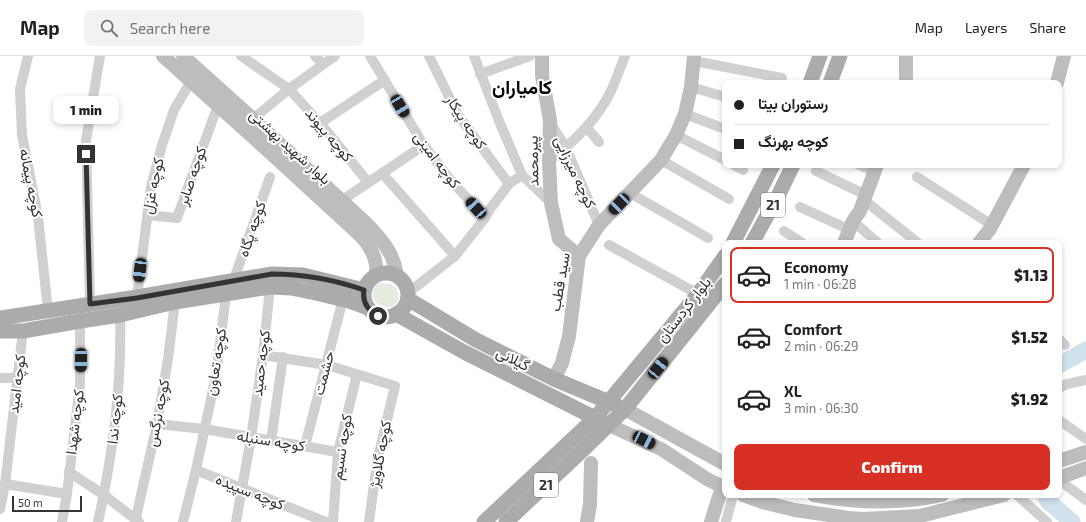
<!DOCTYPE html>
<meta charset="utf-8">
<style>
body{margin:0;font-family:"Exo 2",Vazirmatn,sans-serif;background:#f2f2f2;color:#202124;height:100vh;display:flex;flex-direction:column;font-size:15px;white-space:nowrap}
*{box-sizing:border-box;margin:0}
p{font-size:13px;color:#757577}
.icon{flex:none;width:22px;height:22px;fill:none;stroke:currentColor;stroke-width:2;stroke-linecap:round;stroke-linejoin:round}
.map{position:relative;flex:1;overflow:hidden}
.side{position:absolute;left:722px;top:184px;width:340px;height:258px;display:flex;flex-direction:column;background:#fff;border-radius:8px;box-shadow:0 2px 6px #0003}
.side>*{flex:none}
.hud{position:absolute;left:722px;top:24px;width:340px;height:88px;border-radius:8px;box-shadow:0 2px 6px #0003;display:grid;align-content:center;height:88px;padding:0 12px;background:#fff}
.scale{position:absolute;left:12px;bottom:10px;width:70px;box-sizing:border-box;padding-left:4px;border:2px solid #333;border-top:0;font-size:11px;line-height:14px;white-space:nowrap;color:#333;-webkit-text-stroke:3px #fff;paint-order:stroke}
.end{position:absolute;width:18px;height:18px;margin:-9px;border:5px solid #333;background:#fff;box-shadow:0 0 0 2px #fff}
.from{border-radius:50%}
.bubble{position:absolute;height:28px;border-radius:8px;background:#fff;box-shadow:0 2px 6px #0003;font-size:13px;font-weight:800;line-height:28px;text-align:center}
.car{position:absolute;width:12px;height:24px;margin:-12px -6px;border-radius:5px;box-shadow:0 0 3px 1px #0007;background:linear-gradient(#222 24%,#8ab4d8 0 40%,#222 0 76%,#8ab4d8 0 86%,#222 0)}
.hud b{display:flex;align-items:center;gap:14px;height:38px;font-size:15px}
.hud b+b{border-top:1px solid #e0e0e0}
.hud i{width:10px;height:10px;background:#202124}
ul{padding:7px 0 0;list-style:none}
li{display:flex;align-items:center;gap:12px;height:56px;margin:0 8px 6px;padding:0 4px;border:2px solid transparent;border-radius:8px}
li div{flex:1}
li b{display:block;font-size:15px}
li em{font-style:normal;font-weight:800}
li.active{border-color:#d93025}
li>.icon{width:36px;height:36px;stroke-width:1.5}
.cta{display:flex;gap:8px;margin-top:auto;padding:8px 12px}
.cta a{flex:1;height:46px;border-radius:8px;background:#d93025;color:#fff;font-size:16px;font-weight:800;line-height:46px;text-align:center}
header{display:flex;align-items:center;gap:24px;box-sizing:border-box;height:56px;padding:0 20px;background:#fff;border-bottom:1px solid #e0e0e0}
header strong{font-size:19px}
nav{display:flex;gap:22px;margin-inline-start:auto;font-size:14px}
.search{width:280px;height:36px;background:#f2f2f2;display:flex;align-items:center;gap:10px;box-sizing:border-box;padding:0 14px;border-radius:8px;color:#757577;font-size:15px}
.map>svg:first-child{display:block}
.green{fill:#e6ecdf}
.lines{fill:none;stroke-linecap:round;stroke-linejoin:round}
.river{stroke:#cfe2ee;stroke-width:17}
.street{stroke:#d0d0d0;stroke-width:10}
.secondary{stroke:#bdbdbd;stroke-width:14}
.primary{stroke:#ababab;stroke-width:15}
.route{stroke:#333;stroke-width:5}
.labels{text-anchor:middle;stroke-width:4;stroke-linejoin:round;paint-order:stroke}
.shield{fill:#fff;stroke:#707070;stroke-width:1}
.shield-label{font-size:14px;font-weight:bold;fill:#333}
.street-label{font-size:15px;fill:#333;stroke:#fff}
.district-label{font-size:19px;font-weight:bold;fill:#000;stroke:#fff}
</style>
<header>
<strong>Map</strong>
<div class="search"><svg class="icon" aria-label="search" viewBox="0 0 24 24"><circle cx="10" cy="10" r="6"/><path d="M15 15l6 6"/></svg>Search here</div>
<nav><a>Map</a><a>Layers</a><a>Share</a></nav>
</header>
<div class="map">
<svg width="1086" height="466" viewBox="0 0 1086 466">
<rect width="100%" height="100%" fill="#fff"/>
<path class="green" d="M 381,227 L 391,228 L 397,233 C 407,257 369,258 373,233 L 376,229 Z"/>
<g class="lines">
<g class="river">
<path d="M 1059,309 L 1086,294"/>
<path d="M 1045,439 L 1048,445 L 1072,466"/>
</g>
<g class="street">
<path d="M 28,0 L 20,33 L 22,79 L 38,161 L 48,255"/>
<path d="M 241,0 L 289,33 L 320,67 L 368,126"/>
<path d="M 315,0 L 323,8"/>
<path d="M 370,0 L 423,88 L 448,121 L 485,162"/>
<path d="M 429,0 L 458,59 L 509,128"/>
<path d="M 474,0 L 499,65 L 522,119 L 551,147"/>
<path d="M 694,5 L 782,22"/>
<path d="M 480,18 L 530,0"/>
<path d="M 691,31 L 725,41"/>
<path d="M 685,58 L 725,73"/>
<path d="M 253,63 L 289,33 L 335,0"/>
<path d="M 550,66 L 566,92 L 599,169"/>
<path d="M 320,67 L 385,24"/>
<path d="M 587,72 L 599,86"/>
<path d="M 676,79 L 725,104"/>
<path d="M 661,104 L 729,143"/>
<path d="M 549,105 C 574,86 597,64 611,35 C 616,24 620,12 625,0"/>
<path d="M 734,109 L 743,114"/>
<path d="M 859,109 L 875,115"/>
<path d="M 816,115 L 866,139"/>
<path d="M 382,117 L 455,200"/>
<path d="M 917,121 L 992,169"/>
<path d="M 630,137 L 708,182"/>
<path d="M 864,144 L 918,187"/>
<path d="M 341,145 L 418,93"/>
<path d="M 800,151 L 850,174"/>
<path d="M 147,159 L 177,162 L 218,49"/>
<path d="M 853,165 L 878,187"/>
<path d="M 784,175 L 802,187"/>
<path d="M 609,189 L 698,238"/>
<path d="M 233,226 L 270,121"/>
<path d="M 408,237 L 455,200 L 485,162 L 490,153 L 509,128 L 522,119"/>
<path d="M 137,241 L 151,131 L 162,89 L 174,54 L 191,25"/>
<path d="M 90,248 L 86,84 L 100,0"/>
<path d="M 1059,283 L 1065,289"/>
<path d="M 263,299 L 327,309 L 395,330 L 377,406 L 369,466"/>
<path d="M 0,322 L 18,322"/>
<path d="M 1059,332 L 1067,328 L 1086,324"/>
<path d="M 1059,364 L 1086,383"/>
<path d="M 157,368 L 204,373 L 338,396"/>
<path d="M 271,385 L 283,301"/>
<path d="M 305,390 L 343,243"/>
<path d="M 196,414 L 326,466"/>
<path d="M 69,416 L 104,439 L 139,466"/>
<path d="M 1059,424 L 1086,444"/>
<path d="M 5,428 L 67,438"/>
<path d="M 1017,439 L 1047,466"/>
<path d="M 0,453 L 5,428 L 23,275"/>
<path d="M 62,466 L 67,438 L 80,329 L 80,265"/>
<path d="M 98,466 C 113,398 122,328 120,259"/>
<path d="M 135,466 L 157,368 L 168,303 L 175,246"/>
<path d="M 183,466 L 196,414 L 216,319 L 226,239"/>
<path d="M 236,466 L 251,382 L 263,299 L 270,231"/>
<path d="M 333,466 L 338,396 L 357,318"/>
<path d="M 726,466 L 733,439"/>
</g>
<g class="secondary">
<path d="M 163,0 L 275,101 L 361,180 C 371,191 378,204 376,219"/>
<path d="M 183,0 L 253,63 L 369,170 C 384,187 393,196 397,219"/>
<path d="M 542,0 L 542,20 L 550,64 L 549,105 L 551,147 L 559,183 L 579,200"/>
<path d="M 906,0 L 906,27"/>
<path d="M 1057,27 L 1064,0"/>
<path d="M 844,187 L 853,165 L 860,155 L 877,109"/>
<path d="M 979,187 L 990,173 L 1024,109"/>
<path d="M 554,323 L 562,307 L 569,280 L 579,200 L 599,169 L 661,104 L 676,79 L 685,58 L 691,31 L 694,0"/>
<path d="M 625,353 L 725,408"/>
<path d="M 609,369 L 661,393 L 707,423 L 725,432"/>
<path d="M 1059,405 L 1086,396"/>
<path d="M 1059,422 L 1086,412"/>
<path d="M 743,439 L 762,446 L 795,454 L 849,462 L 863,463 L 920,460 L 1004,439"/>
<path d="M 814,439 C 856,447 901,448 942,439"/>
<path d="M 587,466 L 590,448 L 591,407"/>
<path d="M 711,466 L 722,431"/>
</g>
<g class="primary">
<path d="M 810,27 L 820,0"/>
<path d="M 830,27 L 840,0"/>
<path d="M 733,187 L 773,109"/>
<path d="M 752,187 L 779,138 L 793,109"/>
<circle cx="386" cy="239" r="22"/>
<path d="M 408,243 L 476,284 L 554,323 L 616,349"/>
<path d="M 396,258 L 464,296 L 603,366"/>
<path d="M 0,262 L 137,241 L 272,218 L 303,219 L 364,234"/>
<path d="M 0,275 L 23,275 L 80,265 L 120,259 L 175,246 L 270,231 L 291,232 L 316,237 L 349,245 L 368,252"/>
<path d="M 484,466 L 595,362 L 698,238 L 725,200"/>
<path d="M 506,466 L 586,391 L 625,353 L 725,228"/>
</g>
</g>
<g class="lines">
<path class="route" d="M 86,98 L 90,248 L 137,242 L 272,218 C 303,218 335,224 364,234 C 362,246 367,254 378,260"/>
</g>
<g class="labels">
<g class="shield">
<rect x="761" y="137" width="24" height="24" rx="3"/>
<rect x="534" y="417" width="24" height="24" rx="3"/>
</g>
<g class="shield-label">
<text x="773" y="154">21</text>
<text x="546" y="434">21</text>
</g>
<g class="street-label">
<text transform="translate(466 66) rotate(57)" y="5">کوچه پیکار</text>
<text transform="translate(329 79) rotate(50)" y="5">کوچه پیوند</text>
<text transform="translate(290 91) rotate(42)" y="5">بلوار شهید بهشتی</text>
<text transform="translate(437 104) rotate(53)" y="5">کوچه امینی</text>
<text transform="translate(533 105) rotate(-91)" y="5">پیرمحمد</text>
<text transform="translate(575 116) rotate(65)" y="5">کوچه میرزایی</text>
<text transform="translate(192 120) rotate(-71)" y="5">کوچه صابر</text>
<text transform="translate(31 127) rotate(79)" y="5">کوچه پیمانه</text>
<text transform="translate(153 130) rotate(-78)" y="5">کوچه غزل</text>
<text transform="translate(252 173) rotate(-71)" y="5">کوچه پگاه</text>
<text transform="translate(560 226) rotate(-80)" y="5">سید قطب</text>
<text transform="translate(684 254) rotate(-52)" y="5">بلوار کردستان</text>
<text transform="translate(513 303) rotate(27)" y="5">گیلانی</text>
<text transform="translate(216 306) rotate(-81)" y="5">کوچه تعاون</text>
<text transform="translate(261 307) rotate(-83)" y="5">کوچه حمید</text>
<text transform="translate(324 317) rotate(-75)" y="5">حشمت</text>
<text transform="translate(17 328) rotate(-83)" y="5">کوچه امید</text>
<text transform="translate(158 357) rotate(-79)" y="5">کوچه نرگس</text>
<text transform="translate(115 363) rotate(-84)" y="5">کوچه ندا</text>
<text transform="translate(75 366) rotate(-83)" y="5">کوچه شهدا</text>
<text transform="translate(271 385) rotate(9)" y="5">کوچه سنبله</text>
<text transform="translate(342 391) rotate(-81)" y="5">کوچه نسیم</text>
<text transform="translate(380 398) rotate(-79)" y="5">کوچه گلاویژ</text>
<text transform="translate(250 436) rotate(22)" y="5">کوچه سپیده</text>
</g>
<g class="district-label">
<text x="522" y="38">کامیاران</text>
</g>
</g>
</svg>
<div class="scale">50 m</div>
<i class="end from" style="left:378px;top:260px"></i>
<i class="end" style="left:86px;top:98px"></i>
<div class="bubble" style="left:53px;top:40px;width:66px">1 min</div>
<i class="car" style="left:400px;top:50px;rotate:149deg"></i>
<i class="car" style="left:619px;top:148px;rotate:224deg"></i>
<i class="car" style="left:476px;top:152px;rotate:318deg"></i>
<i class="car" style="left:140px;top:214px;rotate:187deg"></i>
<i class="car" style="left:81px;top:304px;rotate:181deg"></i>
<i class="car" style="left:658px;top:312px;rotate:39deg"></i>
<i class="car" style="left:644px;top:384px;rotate:117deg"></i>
<div class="hud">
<b><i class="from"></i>رستوران بیتا</b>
<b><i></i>کوچه بهرنگ</b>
</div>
<section class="side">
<ul>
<li class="active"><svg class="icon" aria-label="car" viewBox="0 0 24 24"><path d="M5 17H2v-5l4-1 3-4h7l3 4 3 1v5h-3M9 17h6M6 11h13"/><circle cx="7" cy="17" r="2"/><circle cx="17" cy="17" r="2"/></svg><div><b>Economy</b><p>1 min · 06:28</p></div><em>$1.13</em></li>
<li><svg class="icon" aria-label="car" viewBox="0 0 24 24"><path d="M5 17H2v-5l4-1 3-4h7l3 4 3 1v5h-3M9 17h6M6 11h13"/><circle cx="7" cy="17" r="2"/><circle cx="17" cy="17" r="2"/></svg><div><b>Comfort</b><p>2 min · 06:29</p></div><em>$1.52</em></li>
<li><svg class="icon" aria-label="car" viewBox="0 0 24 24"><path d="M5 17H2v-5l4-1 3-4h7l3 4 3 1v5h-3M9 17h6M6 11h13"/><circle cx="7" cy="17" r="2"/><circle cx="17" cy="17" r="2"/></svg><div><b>XL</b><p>3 min · 06:30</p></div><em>$1.92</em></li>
</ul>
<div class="cta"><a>Confirm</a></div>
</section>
</div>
